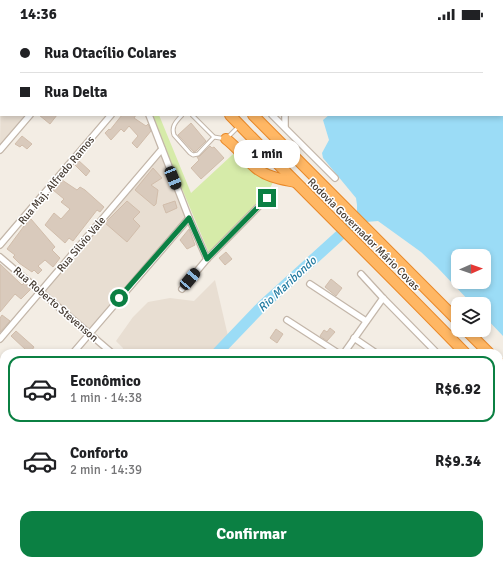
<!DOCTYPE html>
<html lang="pt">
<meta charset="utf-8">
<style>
body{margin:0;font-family:Signika,sans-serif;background:#f6f6f6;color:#202124;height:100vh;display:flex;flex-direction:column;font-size:15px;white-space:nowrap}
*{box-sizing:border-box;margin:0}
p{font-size:13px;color:#757577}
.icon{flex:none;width:22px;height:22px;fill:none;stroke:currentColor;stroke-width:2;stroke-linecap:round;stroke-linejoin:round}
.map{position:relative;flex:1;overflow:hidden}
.details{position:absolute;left:0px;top:321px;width:503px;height:216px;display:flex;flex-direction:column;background:#fff;border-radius:12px 12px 0 0;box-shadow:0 2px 6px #0003}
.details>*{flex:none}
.banner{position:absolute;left:0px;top:0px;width:503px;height:88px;box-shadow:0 2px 6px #0003;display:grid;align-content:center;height:88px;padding:0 20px;background:#fff}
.needle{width:26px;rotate:88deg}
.tools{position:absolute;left:451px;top:221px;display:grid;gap:8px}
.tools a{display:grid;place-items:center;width:40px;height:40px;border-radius:8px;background:#fff;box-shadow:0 2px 6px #0003;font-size:20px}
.end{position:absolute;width:18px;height:18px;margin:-9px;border:5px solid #0b8043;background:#fff;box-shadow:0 0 0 2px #fff}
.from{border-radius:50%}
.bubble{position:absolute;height:28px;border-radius:12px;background:#fff;box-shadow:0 2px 6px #0003;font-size:13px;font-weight:700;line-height:28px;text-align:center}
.car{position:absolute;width:12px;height:24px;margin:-12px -6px;border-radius:5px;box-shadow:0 0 3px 1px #0007;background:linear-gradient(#222 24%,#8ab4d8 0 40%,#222 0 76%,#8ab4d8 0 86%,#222 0)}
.banner b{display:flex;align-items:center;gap:14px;height:38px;font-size:15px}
.banner b+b{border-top:1px solid #e0e0e0}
.banner i{width:10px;height:10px;background:#202124}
ul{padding:7px 0 0;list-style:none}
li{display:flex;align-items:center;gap:12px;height:66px;margin:0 8px 6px;padding:0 12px;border:2px solid transparent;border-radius:12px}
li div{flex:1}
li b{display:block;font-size:15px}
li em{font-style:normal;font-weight:700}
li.current{border-color:#0b8043}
li>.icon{width:36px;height:36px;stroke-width:1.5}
.cta{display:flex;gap:8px;margin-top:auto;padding:8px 20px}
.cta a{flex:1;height:46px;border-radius:12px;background:#0b8043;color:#fff;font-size:16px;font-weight:700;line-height:46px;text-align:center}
.status{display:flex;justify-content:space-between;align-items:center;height:28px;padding:0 20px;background:#fff;direction:ltr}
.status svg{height:11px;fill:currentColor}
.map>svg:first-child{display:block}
.residential{fill:#e8ded2}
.green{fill:#d6eba9}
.water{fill:#9bdcf6;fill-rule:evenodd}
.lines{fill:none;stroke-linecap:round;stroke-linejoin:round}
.river{stroke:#9bdcf6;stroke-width:11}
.building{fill:#d9cabc;stroke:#d1bdab}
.lane-casing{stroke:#c3b6a9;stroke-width:5}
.street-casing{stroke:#c3b6a9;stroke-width:8}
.secondary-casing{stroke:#dbbe92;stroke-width:10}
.highway-casing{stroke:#e98929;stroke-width:12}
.lane{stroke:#fff;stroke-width:3}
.street{stroke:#fff;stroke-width:5.5}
.secondary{stroke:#ffe8c3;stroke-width:8}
.highway{stroke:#ffb764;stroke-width:10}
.route{stroke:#0b8043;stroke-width:5}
.labels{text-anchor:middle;stroke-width:3;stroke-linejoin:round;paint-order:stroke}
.street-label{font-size:11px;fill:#463c33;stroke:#fff}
.water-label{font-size:12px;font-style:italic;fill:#227ba1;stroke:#fff}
</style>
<div class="status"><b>14:36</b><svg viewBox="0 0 49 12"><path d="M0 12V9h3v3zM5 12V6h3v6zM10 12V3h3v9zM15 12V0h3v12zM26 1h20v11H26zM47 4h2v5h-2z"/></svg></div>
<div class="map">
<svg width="503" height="537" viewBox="0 0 503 537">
<rect width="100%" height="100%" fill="#f3ede4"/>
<g class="residential">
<path d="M 1,59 L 1,87 L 25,87 L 0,117 Z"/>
<path d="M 163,123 L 187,189 L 88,303 L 41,263 Z"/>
<path d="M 215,252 L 228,308 L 211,325 L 122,325 L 123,320 L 116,313 L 133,289 L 148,274 L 170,270 L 194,273 Z"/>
</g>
<path class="green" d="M 151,87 L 159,87 L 191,165 L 244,116 L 276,148 C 265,176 231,203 209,225 Z"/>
<path class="water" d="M 409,0 L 503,0 L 503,308 L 484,288 L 484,276 L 472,276 L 437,239 L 421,224 L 378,193 L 366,194 L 357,185 L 357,177 L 356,170 L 323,130 L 322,125 L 329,112 L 323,92 L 329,87 L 502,87 L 502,1 ZM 458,228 L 484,228 L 484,254 L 458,254 Z"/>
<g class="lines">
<g class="river">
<path d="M 217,325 L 263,277 L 360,189"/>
<path d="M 0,427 L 4,431"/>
</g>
</g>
<g class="building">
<path d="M 39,87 L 57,87 L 50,96 Z"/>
<path d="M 122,87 L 136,87 L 134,90 L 146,98 L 148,96 L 151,103 L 137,120 L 132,115 L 138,108 L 129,98 L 124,104 L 121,101 L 111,112 L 105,105 L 109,101 L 110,102 Z"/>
<path d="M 191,95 L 206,113 L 196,123 L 194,124 L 178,107 Z"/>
<path d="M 22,108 L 32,116 L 27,121 L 22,117 L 20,119 L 15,116 Z"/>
<path d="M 210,118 L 212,120 L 214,119 L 224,130 L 201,151 L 191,140 L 199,132 L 197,129 L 200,128 Z"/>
<path d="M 78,132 L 90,143 L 86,148 L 75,137 Z"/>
<path d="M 153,140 L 162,150 L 151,157 L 158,162 L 156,176 L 154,178 L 135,162 Z"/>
<path d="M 62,152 L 77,162 L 80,159 L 85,162 L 104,179 L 100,184 L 97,182 L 73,213 L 69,210 L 65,215 L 45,197 L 54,185 L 61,191 L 70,181 L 61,174 L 64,171 L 53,162 Z"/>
<path d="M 127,173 L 140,184 L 133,191 L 140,198 L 127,214 L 105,195 Z"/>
<path d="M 175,173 L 177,180 L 166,185 L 163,177 Z"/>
<path d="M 31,191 L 55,219 L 52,222 L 60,230 L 53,239 L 45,232 L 38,238 L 42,242 L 38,246 L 34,242 L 32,244 L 19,235 L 13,229 L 15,227 L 7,221 L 24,198 Z"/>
<path d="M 189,201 L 195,217 L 187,221 L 180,212 Z"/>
<path d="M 226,224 L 232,231 L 225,237 L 219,230 Z"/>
<path d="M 0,236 L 22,257 L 24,255 L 31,261 L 21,271 L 15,266 L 0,284 Z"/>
<path d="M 331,251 L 342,260 L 336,268 L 325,259 Z"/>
<path d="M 2,287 L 10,293 L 0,304 L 0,290 Z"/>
<path d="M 330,300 L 335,304 L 327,313 L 320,308 L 324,302 L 327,304 Z"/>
<path d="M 276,301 L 283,306 L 277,315 L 270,310 Z"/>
<path d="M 16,303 L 34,319 L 30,325 L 23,325 L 26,322 L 11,308 Z"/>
</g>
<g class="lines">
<defs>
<g id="lane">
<path d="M 182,87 C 176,94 171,98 174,107 L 190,125 L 193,127 L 198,126 L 214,109"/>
<path d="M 192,87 L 214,109 L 226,111 L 238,99"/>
</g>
<g id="street">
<path d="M 106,0 L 107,1"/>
<path d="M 194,0 L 194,1"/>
<path d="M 17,1 L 17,0"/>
<path d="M 0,52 L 1,51"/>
<path d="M 149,87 L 189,190 L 207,231"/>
<path d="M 272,87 L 335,150"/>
<path d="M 285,87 L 285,99"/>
<path d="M 0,122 L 30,87"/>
<path d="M 0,217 L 111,87"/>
<path d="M 0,229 L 112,325"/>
<path d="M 361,246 L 383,270 L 437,325"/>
<path d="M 310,256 L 366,293"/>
<path d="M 182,261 L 207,231 L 267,170"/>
<path d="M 287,292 L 338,325"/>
<path d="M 354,310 L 376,325"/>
<path d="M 0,311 L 162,121"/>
<path d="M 73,325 L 189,190"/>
<path d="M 344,325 L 383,270"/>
<path d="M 0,380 L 4,384"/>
<path d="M 499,391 L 503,395"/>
<path d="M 499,505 L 503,507"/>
<path d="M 118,533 L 121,537"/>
<path d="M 401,533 L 403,537"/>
<path d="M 224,537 L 226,533"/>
<path d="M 500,537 L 503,534"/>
</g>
<g id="secondary">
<path d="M 0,506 L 4,511"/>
<path d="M 23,533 L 26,537"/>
</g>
<g id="highway">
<path d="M 148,0 L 149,1"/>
<path d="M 170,0 L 171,1"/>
<path d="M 230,87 C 307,167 388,245 465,325"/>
<path d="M 253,87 L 458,293"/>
<path d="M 226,111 C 237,119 245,131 256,140 C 267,149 281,151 295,154"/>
<path d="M 466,302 L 489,325"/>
<path d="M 499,335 L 503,340"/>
<path d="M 499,360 L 503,364"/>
</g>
</defs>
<use href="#lane" class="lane-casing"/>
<use href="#street" class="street-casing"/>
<use href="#secondary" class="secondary-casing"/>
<use href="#highway" class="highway-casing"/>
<use href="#lane" class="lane"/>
<use href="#street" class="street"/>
<use href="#secondary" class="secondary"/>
<use href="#highway" class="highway"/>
</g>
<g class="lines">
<path class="route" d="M 119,270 L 189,190 L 207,231 L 267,170"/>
</g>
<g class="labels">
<g class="street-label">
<text transform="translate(56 152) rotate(-50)" y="4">Rua Maj. Alfredo Ramos</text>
<text transform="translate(364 206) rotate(45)" y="4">Rodovia Governador Mário Covas</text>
<text transform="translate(81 216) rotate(-50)" y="4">Rua Silvio Vale</text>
<text transform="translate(56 276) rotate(41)" y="4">Rua Roberto Stevenson</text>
</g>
<g class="water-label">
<text transform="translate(287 256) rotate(-43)" y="4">Rio Maribondo</text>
</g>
</g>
</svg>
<div class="tools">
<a><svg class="needle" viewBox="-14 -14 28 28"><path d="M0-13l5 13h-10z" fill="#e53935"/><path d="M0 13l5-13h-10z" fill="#757577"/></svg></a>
<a><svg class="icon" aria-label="layers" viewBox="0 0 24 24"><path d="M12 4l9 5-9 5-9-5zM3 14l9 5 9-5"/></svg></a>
</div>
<i class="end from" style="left:119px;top:270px"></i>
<i class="end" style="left:267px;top:170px"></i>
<div class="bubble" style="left:234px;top:112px;width:66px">1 min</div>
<i class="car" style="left:173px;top:150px;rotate:158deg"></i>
<i class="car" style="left:190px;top:251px;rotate:40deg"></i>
<div class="banner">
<b><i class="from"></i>Rua Otacílio Colares</b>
<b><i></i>Rua Delta</b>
</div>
<section class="details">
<ul>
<li class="current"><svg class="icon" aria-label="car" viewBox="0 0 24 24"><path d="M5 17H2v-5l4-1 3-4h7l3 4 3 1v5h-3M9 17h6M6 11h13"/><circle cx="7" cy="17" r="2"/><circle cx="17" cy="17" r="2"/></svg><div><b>Econômico</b><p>1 min · 14:38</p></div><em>R$6.92</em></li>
<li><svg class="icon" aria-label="car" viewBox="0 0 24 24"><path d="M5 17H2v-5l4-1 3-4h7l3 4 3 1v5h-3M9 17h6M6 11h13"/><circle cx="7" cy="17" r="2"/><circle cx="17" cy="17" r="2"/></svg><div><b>Conforto</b><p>2 min · 14:39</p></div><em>R$9.34</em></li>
</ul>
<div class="cta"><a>Confirmar</a></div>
</section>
</div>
